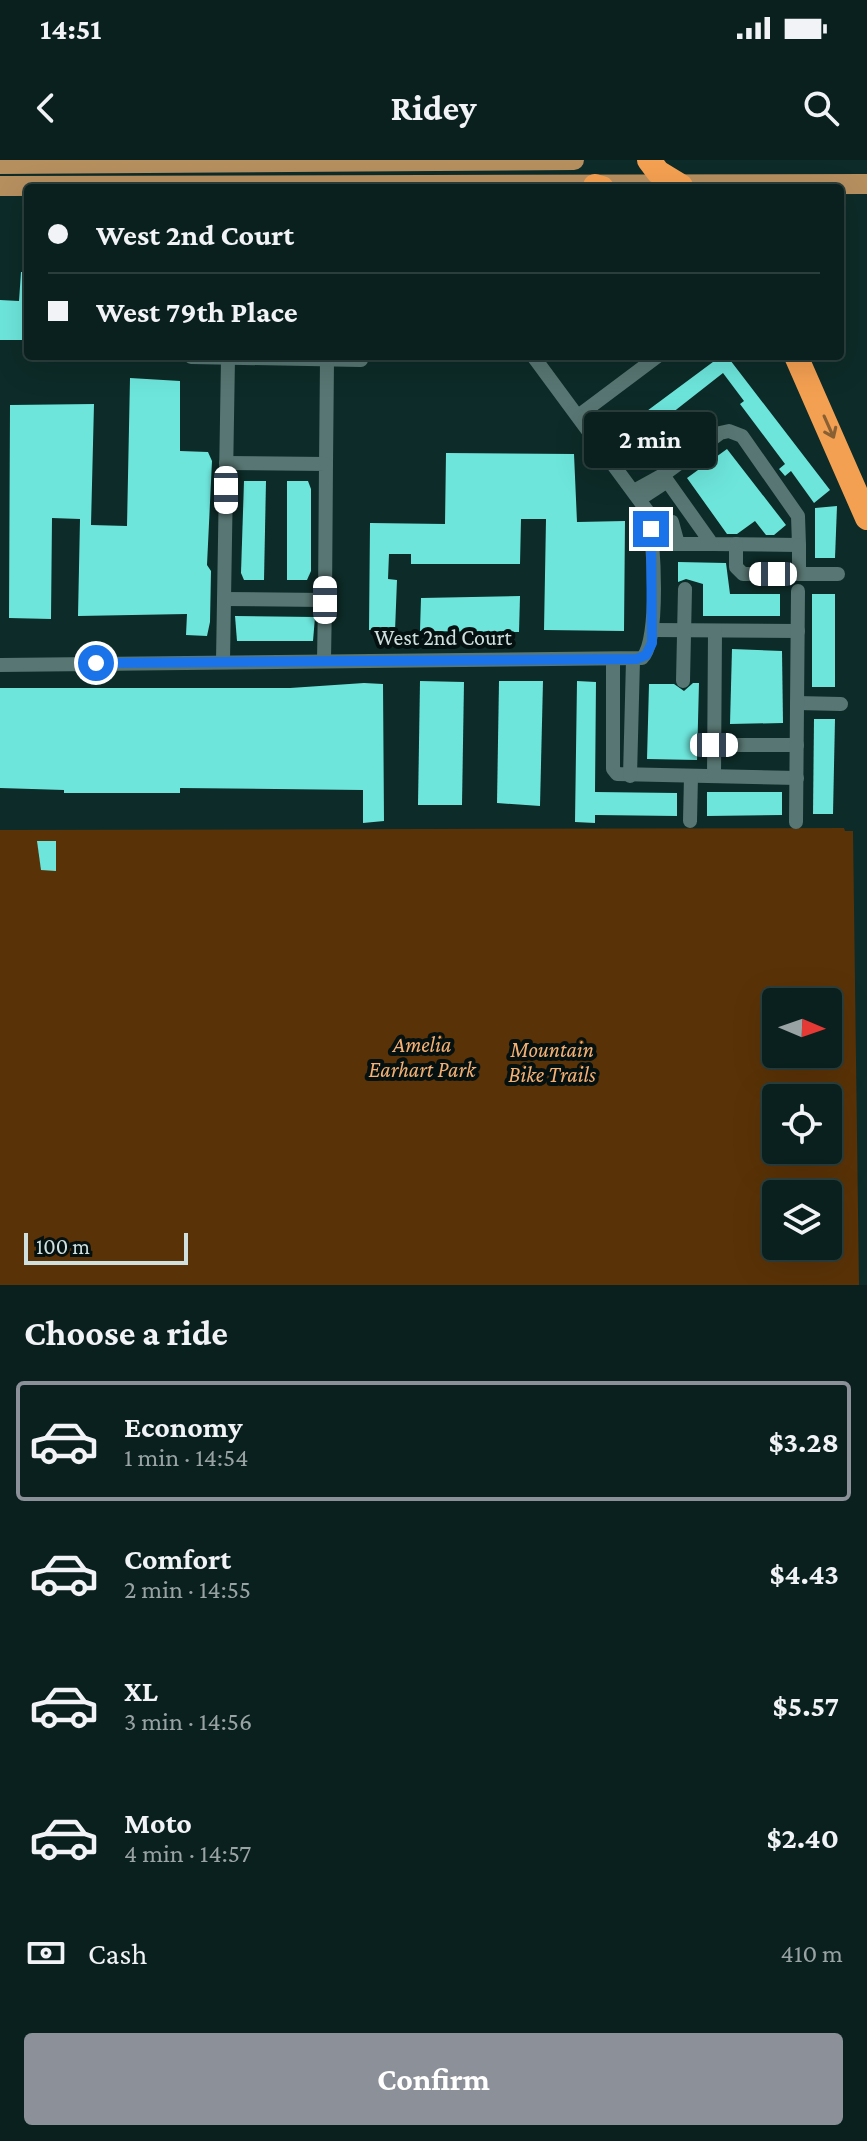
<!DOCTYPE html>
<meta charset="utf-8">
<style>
body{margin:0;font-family:"Crimson Pro",serif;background:#182d2b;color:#f1f3f6;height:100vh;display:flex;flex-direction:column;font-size:30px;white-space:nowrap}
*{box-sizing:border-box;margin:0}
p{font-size:26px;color:#99a3a4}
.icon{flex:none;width:44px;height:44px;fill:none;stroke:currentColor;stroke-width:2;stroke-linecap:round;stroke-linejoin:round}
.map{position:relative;height:1125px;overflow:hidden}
.side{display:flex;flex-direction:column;background:#0a201e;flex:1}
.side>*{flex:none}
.guide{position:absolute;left:24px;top:24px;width:820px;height:176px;border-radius:8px;box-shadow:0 8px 32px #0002,0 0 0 2px #2a3e3c;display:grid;align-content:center;height:176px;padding:0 24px;background:#0a201e}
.needle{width:52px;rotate:92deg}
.tools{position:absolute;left:762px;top:828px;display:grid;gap:16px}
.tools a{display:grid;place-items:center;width:80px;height:80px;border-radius:8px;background:#0a201e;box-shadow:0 8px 32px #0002,0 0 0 2px #2a3e3c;font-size:40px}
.scale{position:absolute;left:24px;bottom:20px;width:164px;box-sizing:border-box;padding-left:8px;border:4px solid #d0e0de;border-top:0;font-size:22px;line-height:28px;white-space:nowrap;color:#d0e0de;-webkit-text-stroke:6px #051110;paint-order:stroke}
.end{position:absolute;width:36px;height:36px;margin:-18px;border:10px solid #1a73e8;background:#fff;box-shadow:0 0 0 4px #fff}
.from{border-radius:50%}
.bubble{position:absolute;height:56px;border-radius:8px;background:#0a201e;box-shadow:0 8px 32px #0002,0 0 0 2px #2a3e3c;font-size:26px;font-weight:700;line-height:56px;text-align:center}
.car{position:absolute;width:24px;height:48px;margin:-24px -12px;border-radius:10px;box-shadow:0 0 6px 2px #0007;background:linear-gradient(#fff 24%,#345 0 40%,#fff 0 76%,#345 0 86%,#fff 0)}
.guide b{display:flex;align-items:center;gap:28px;height:76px;font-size:30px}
.guide b+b{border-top:2px solid #2a3e3c}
.guide i{width:20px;height:20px;background:#f1f3f6}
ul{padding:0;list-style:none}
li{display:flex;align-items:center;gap:24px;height:120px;margin:0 16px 12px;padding:0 8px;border:4px solid transparent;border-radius:8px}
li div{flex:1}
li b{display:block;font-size:30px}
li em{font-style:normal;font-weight:700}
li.active{border-color:#8c9099}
li>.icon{width:72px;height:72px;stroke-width:1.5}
h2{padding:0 24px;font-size:36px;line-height:96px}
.pay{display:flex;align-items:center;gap:20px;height:88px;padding:0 24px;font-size:30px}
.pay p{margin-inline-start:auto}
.action{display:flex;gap:16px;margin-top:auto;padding:16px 24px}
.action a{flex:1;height:92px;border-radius:8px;background:#8c9099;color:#fff;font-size:32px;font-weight:700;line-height:92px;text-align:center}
.status{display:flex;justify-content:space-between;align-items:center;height:56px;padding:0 40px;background:#0a201e;direction:ltr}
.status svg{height:22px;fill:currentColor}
header{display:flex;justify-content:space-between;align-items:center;height:104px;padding:0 24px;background:#0a201e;font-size:36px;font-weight:700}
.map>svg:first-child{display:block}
.green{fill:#5a3207;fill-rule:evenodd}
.building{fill:#6de5db}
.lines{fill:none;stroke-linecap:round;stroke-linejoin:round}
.minor{stroke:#587673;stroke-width:14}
.primary{stroke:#b68f5f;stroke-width:20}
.motorway{stroke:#f4a052;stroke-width:24}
.oneway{stroke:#886034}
.route{stroke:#1a73e8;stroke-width:10}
.labels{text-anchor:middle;stroke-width:8;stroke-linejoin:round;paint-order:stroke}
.street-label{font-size:22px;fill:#d0e0de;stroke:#051110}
.park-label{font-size:22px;font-style:italic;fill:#f5b073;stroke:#051110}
</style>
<div class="status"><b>14:51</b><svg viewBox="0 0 49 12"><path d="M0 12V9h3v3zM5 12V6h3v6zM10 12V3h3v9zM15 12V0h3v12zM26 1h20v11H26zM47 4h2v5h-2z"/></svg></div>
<header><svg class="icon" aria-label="back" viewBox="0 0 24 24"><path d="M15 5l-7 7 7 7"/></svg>Ridey<svg class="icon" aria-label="search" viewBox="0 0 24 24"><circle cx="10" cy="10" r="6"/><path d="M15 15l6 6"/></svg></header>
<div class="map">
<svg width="867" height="1125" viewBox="0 0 867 1125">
<rect width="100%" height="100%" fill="#0d2b28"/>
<path class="green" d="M 844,668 L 845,671 L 853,671 L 859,1125 L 0,1125 L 0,670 ZM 776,842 L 828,842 L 828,894 L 776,894 ZM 776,938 L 828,938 L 828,990 L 776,990 ZM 776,1034 L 828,1034 L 828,1086 L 776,1086 Z"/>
<g class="building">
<path d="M 21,112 L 28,112 L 28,180 L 0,180 L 0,140 L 19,141 Z"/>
<path d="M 721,196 L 727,196 L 830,330 L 814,343 L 791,311 L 785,316 L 779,309 L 785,304 L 740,244 L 744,241 L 723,213 L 635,282 L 624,268 Z"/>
<path d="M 130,218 L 180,221 L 180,291 L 208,292 L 212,301 L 207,405 L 211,411 L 210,462 L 207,476 L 186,475 L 187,454 L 78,456 L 80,359 L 52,358 L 51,459 L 9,458 L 10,245 L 94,244 L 91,365 L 127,366 Z"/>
<path d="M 727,289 L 786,365 L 774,375 L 766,375 L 755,361 L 737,374 L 727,374 L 687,318 Z"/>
<path d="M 446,293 L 574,294 L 577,362 L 625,361 L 624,471 L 544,470 L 546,359 L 521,359 L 520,404 L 411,404 L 411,394 L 389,394 L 388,419 L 397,420 L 395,471 L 369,470 L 370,363 L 445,364 Z"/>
<path d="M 244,321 L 266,321 L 264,420 L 244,420 L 241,413 Z"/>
<path d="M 287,321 L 308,321 L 311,329 L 311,411 L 307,420 L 287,420 Z"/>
<path d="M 837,346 L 835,398 L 815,398 L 815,348 Z"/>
<path d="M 678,402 L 726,403 L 730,434 L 780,434 L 780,456 L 703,456 L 703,424 L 686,419 L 678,422 Z"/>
<rect x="812" y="434" width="23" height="93"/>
<path d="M 520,436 L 519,472 L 420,471 L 421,438 Z"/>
<path d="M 235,456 L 315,457 L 313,481 L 237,481 Z"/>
<path d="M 732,489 L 782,491 L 783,563 L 730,564 Z"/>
<path d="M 420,521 L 464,522 L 462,645 L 418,645 Z"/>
<path d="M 499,521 L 543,521 L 540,646 L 497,643 Z"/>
<path d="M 577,521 L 596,522 L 595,632 L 677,633 L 677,656 L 595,655 L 595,663 L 575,662 Z"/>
<path d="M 364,523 L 383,524 L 384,661 L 363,663 L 363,630 L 180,628 L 180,633 L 64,633 L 64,630 L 0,628 L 0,528 L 290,528 Z"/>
<path d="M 693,523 L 699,523 L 697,600 L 647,599 L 649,524 L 674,524 L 684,531 Z"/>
<path d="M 814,559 L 835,559 L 833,654 L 813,654 Z"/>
<path d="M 707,632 L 782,632 L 782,655 L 707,656 Z"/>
<path d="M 37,681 L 56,681 L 56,711 L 41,710 Z"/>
</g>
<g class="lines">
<g class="minor">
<path d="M 191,197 L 361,200"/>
<path d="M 578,256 L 658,196"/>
<path d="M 729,271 L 742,276 L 798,356 L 799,385 L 712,384 L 663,315 L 720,273 Z"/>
<path d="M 326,304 L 327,200"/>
<path d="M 634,331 L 663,315 L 663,324 L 640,339"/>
<path d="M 650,362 L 672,362 L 678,384"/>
<path d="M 651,384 L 712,384"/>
<path d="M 736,384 L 736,407 L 743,414 L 799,414 L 799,385"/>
<path d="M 799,414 L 838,414"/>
<path d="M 224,439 L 325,440 L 326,304 L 226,303"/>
<path d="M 653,470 L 798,471"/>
<path d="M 613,499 L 613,609 L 617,614 L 797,618"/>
<path d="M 324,500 L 325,440"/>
<path d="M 223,501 L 228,198"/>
<path d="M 0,505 L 642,498 C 660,482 654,378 648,352 L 533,196"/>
<path d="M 683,521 L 685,429"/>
<path d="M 797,543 L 841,544"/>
<path d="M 714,585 L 797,585"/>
<path d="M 630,616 L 633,500"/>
<path d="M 714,616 L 715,471"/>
<path d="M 690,661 L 691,616"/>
<path d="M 796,662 L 798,431"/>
</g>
<g class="primary">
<path d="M 0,4 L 574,0"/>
<path d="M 0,26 L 867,24"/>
</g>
<g class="motorway">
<path d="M 649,0 L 658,12 L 681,26"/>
<path d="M 595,26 L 602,28"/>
<path d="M 796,196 L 867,358"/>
</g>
</g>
<defs><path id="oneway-shaft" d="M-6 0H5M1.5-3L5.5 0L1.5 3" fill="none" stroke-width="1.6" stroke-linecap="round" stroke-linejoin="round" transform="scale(2)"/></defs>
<use class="oneway" href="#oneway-shaft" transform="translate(829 267) rotate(66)"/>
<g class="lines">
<path class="route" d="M 96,503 L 637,499 L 646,495 L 652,483 L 651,369"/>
</g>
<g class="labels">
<g class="street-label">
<text x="443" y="485">West 2nd Court</text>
</g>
<g class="park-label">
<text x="422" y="892">Amelia<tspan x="422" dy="25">Earhart Park</tspan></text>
<text x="552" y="897">Mountain<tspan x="552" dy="25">Bike Trails</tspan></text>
</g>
</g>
</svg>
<div class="tools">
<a><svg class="needle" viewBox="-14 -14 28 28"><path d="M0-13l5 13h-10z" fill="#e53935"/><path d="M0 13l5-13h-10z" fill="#99a3a4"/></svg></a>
<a><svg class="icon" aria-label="locate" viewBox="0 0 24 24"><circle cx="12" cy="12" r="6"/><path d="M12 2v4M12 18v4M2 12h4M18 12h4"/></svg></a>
<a><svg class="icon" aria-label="layers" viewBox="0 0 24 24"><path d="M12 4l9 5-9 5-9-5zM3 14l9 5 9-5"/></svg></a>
</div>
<div class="scale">100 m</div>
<i class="end from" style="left:96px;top:503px"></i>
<i class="end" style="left:651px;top:369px"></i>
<div class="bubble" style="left:584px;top:252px;width:132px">2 min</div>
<i class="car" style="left:226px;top:330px;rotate:180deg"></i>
<i class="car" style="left:773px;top:414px;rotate:270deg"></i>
<i class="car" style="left:325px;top:440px;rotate:0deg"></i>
<i class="car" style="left:714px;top:585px;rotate:90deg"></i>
<div class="guide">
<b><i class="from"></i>West 2nd Court</b>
<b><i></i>West 79th Place</b>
</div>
</div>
<section class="side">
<h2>Choose a ride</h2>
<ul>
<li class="active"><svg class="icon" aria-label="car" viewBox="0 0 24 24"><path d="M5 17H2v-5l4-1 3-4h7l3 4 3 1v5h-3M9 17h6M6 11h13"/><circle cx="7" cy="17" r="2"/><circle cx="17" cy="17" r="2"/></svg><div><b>Economy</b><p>1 min · 14:54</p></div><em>$3.28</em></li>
<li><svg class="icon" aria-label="car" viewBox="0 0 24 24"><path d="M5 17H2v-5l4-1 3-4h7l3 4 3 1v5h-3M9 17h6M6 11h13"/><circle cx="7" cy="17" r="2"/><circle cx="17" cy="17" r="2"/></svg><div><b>Comfort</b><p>2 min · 14:55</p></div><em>$4.43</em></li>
<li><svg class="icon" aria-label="car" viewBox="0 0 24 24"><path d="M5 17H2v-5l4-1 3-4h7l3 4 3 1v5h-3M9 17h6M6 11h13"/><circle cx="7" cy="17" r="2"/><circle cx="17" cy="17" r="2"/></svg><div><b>XL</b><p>3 min · 14:56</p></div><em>$5.57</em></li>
<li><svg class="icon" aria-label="car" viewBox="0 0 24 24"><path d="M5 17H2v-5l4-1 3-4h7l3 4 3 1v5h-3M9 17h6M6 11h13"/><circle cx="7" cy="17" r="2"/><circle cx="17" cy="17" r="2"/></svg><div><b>Moto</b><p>4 min · 14:57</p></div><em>$2.40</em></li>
</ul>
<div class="pay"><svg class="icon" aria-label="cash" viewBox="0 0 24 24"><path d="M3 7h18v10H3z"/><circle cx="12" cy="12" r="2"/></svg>Cash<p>410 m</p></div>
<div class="action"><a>Confirm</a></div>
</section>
